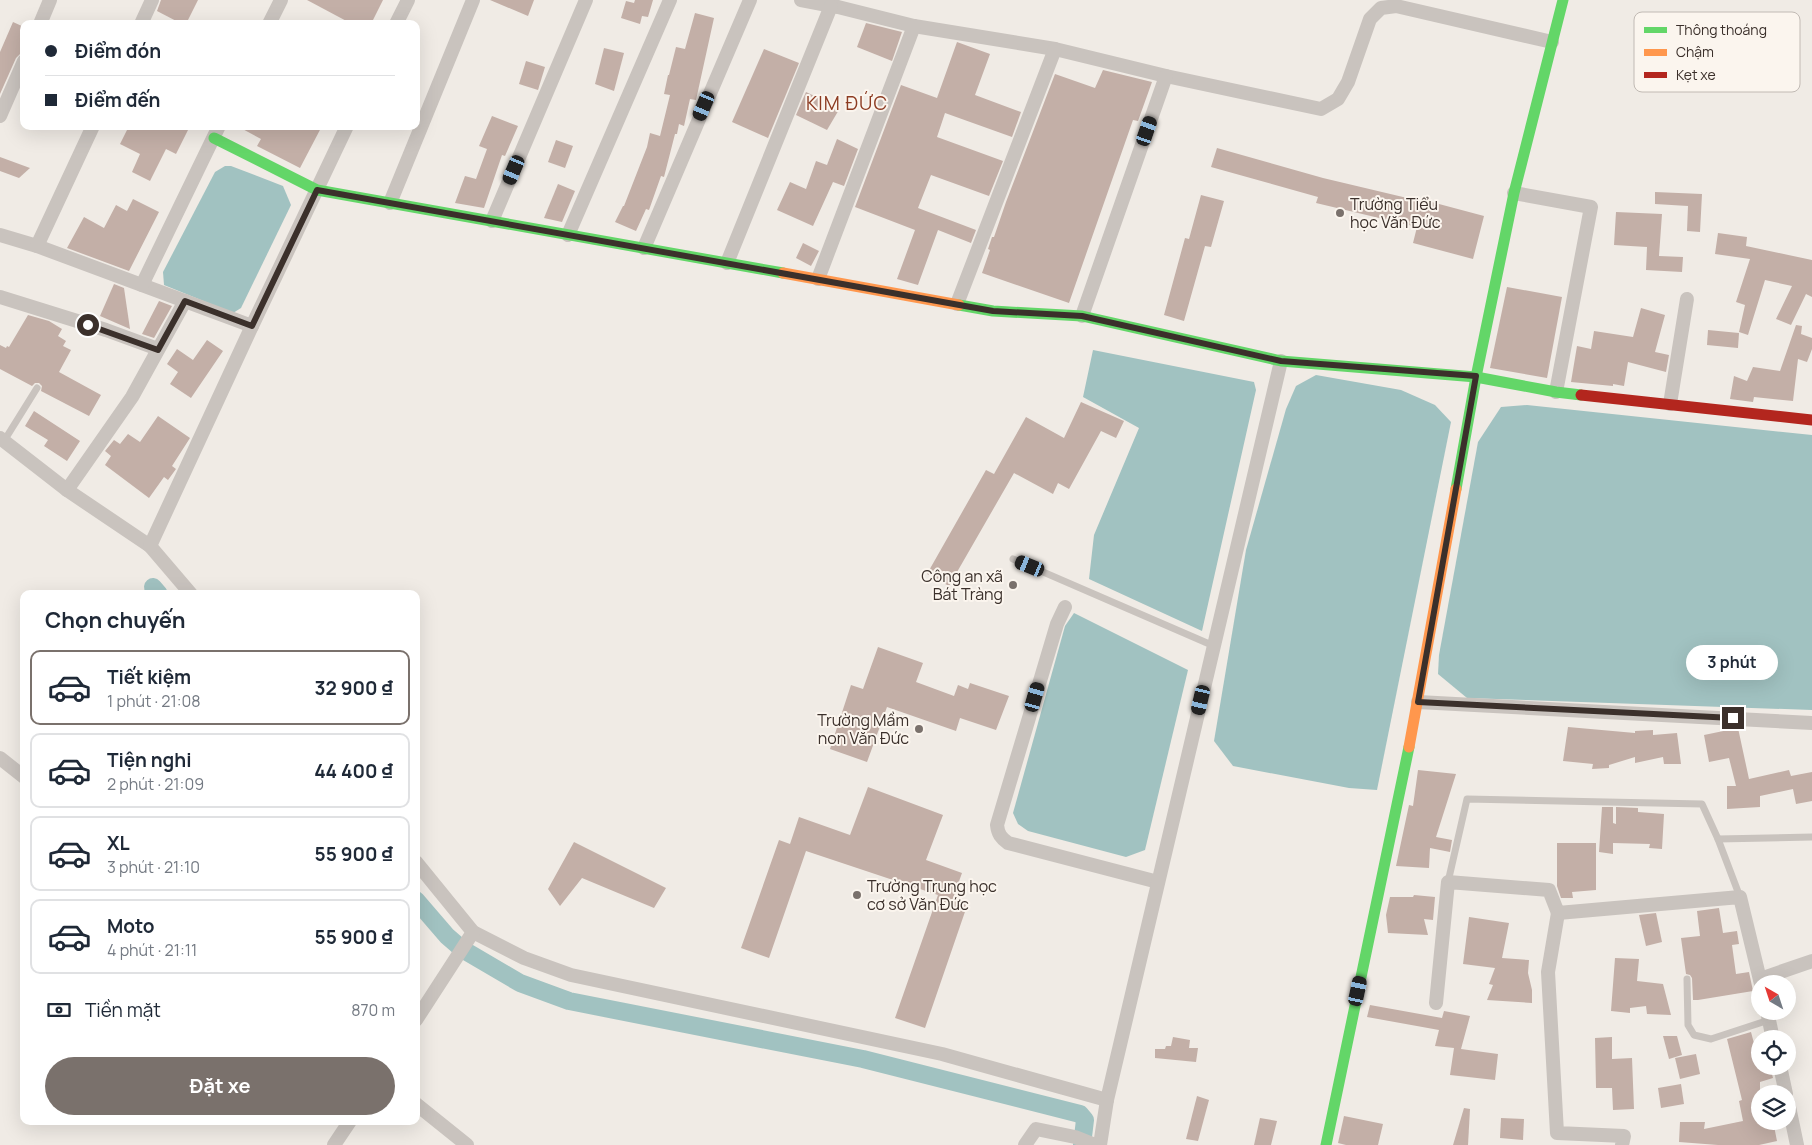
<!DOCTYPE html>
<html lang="vi">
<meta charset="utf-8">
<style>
body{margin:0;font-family:Manrope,sans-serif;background:#f6f6f7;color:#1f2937;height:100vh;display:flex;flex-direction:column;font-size:19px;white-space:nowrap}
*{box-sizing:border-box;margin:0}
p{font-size:16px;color:#747a83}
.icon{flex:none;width:28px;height:28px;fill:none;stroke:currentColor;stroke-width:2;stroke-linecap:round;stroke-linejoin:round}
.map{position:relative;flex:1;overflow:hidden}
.sheet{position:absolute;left:20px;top:590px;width:400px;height:535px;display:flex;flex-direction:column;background:#fff;border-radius:10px;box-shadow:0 5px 20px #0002}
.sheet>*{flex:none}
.hud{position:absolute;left:20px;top:20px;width:400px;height:110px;border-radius:10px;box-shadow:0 5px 20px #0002;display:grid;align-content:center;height:110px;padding:0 25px;background:#fff}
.needle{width:32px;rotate:321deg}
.controls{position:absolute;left:1751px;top:975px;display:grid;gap:10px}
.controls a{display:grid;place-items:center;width:45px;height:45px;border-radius:50%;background:#fff;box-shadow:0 5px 20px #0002;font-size:25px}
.end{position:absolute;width:22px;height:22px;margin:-11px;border:6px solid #3b302b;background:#fff;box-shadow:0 0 0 2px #fff}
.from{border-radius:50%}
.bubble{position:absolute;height:35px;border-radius:18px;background:#fff;box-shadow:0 5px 20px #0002;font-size:16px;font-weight:700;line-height:35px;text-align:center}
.car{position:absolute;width:15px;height:30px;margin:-15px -8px;border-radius:6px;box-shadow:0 0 4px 1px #0007;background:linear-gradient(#222 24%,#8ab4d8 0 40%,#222 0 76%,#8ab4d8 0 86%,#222 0)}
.hud b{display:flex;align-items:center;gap:18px;height:48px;font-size:19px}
.hud b+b{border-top:1px solid #e0e1e3}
.hud i{width:12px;height:12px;background:#1f2937}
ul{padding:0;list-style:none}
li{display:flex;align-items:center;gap:15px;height:75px;margin:0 10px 8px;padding:0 15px;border:2px solid #e0e1e3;border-radius:10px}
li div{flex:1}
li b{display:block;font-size:19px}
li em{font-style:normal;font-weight:700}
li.on{border-color:#7a716c}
li>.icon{width:45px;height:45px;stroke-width:1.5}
h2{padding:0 25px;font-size:22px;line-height:60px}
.pay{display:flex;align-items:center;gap:12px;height:55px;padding:0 25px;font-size:19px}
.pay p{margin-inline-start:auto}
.cta{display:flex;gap:10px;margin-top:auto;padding:10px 25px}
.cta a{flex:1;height:58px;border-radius:30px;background:#7a716c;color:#fff;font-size:20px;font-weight:700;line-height:58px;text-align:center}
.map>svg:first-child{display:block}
.water{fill:#a1c2c1}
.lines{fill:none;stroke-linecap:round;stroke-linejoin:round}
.canal{stroke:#a1c2c1;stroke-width:18}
.building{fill:#c3afa7}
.lane{stroke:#c9c3be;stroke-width:7}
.street{stroke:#c9c3be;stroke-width:14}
.fast{stroke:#63d668;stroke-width:11}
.slow{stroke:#ff974d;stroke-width:11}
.jam{stroke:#b3261e;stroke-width:11}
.route{stroke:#3b302b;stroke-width:6}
.poi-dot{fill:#7a716c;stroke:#fbf5ee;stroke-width:2}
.labels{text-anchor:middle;stroke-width:4;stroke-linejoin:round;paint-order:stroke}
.poi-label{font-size:16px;fill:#3b302b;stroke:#fbf5ee;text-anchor:start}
.quarter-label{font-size:19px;letter-spacing:1px;fill:#8c3b22;stroke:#fbf5ee}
.key{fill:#fbf5ee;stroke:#c1bab4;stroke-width:1}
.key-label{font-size:14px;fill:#3b302b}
</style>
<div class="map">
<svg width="1812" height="1145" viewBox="0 0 1812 1145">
<rect width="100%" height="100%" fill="#f0ebe5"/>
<g class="water">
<path d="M 225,166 L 231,166 L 283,186 L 291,205 L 241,308 L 233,313 L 164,285 L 163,272 L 215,172 Z"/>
<path d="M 1093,350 L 1254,382 L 1256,390 L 1202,631 L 1089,579 L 1094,535 L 1139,428 L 1083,397 Z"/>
<path d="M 1316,375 L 1401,390 L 1435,405 L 1451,422 L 1377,790 L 1349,788 L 1233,766 L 1214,741 L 1246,550 L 1286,409 L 1296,386 Z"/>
<path d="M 1527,405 L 1812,435 L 1812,710 L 1467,698 L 1438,674 L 1439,655 L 1478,442 L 1501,407 Z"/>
<path d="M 1074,613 L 1188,670 L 1145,850 L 1126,857 L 1028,831 L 1018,824 L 1013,813 L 1065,626 Z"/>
</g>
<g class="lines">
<g class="canal">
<path d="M 153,587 L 159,594"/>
<path d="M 416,900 L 447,936 L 462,949 L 520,983 L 569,1001 L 863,1059 L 1080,1114 L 1085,1120 L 1082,1145"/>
</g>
</g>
<g class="building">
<path d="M 161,0 L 198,0 L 186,24 L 182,24 L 157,11 Z"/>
<path d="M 307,0 L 383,0 L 371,24 L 352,24 Z"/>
<path d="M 490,0 L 534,0 L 528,16 Z"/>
<path d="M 635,0 L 653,0 L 648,17 L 642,16 L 640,24 L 621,18 L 626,1 L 634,3 Z"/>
<path d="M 695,13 L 714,18 L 696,100 L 690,99 L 684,126 L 679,124 L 677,134 L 675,134 L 664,177 L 661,176 L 649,210 L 646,209 L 636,231 L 615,222 L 623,206 L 624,206 L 647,147 L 650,133 L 660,136 L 670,95 L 664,94 L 668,75 L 669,75 L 676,47 L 685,49 Z"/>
<path d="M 13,22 L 24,27 L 24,47 L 21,53 L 16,58 L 0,94 L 0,52 Z"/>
<path d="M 866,23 L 902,32 L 892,61 L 857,47 Z"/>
<path d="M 957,42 L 990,54 L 975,95 L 1021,112 L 1012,137 L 945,113 L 937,137 L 1003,161 L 989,196 L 931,175 L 918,208 L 976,230 L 971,243 L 938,230 L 918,285 L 897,279 L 915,230 L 855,207 L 901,85 L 937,98 Z"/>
<path d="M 604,48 L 624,53 L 614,91 L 595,84 Z"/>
<path d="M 764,49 L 799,63 L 768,138 L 732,122 Z"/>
<path d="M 526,61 L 545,67 L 538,90 L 519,84 Z"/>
<path d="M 1103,70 L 1152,82 L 1138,121 L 1133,120 L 1069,303 L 982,273 L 990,250 L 988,249 L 992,237 L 994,237 L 1006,202 L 1055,74 L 1095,88 Z"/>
<path d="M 806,92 L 840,108 L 827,130 L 796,115 Z"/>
<path d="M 492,116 L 518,126 L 505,156 L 502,155 L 484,208 L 455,203 L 465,176 L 476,179 L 487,149 L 479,146 Z"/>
<path d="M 129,126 L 190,126 L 176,154 L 166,149 L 150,181 L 132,172 L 140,154 L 120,144 Z"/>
<path d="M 237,126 L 322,126 L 300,168 L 257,146 L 261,139 Z"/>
<path d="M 837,139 L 858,149 L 844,186 L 833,182 L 813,226 L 777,210 L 790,182 L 806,189 L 816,161 L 827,165 Z"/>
<path d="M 556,140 L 573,146 L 565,168 L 548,162 Z"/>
<path d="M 1217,148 L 1323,178 L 1424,202 L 1424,200 L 1484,216 L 1473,259 L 1413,243 L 1417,227 L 1316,203 L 1318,197 L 1211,167 Z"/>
<path d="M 0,157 L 30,168 L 19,178 L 0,171 Z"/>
<path d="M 558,184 L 575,191 L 562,222 L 544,218 Z"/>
<path d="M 1655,192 L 1702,194 L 1700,232 L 1687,231 L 1688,206 L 1655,204 Z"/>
<path d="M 1201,195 L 1224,201 L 1211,247 L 1205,246 L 1184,321 L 1164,315 L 1185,238 L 1189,239 Z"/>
<path d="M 133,199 L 159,212 L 129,271 L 67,248 L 84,217 L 104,228 L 116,205 L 127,211 Z"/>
<path d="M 1616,212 L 1662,214 L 1659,256 L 1683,257 L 1682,272 L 1646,270 L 1647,247 L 1614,245 Z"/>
<path d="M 1718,233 L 1747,237 L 1746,246 L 1812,260 L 1812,297 L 1806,294 L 1791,325 L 1776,319 L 1792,286 L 1765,280 L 1748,335 L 1739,332 L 1745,305 L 1736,302 L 1750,259 L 1715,254 Z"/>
<path d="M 803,243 L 819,251 L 811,266 L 796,258 Z"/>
<path d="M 114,284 L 124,288 L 130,329 L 100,316 Z"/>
<path d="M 1507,287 L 1562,297 L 1547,378 L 1490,368 Z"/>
<path d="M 159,301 L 172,306 L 154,338 L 142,334 Z"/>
<path d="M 1641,308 L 1665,315 L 1655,352 L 1669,355 L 1666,372 L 1628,362 L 1624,386 L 1613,384 L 1613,386 L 1571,382 L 1577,346 L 1591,349 L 1594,331 L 1633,337 Z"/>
<path d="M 28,315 L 49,321 L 62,329 L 58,336 L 66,341 L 63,346 L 71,350 L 59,372 L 101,395 L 89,416 L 41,391 L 42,386 L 39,383 L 35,383 L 32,386 L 0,369 L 0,345 L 6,348 L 7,346 L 9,347 Z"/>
<path d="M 1796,325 L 1802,326 L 1801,334 L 1812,338 L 1812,349 L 1807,362 L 1798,359 L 1793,401 L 1754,397 L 1753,402 L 1730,399 L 1734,376 L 1747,381 L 1753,367 L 1780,371 Z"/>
<path d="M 1708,330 L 1739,333 L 1738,348 L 1707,345 Z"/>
<path d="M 207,340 L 223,351 L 191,398 L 170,384 L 178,372 L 167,364 L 177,349 L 193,360 Z"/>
<path d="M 1081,402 L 1124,421 L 1116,438 L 1101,431 L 1069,489 L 1058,483 L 1053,494 L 1014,473 L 949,586 L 927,574 L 986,470 L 994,474 L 1026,417 L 1064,438 Z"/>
<path d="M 34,411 L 80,441 L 67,461 L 44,446 L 48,440 L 25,426 Z"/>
<path d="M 158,416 L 190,438 L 172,466 L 176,469 L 168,480 L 164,477 L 149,498 L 105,465 L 111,456 L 105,451 L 114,440 L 120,444 L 128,434 L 140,442 Z"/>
<path d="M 878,647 L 923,663 L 916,682 L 954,696 L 958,685 L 968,689 L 970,683 L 1009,696 L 996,730 L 960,718 L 956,731 L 887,707 L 867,762 L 830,749 L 851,685 L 863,689 Z"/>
<path d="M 1568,727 L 1635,733 L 1635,731 L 1653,730 L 1653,735 L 1677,733 L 1681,764 L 1664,764 L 1663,757 L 1635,763 L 1635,757 L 1609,765 L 1609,768 L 1592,769 L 1593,764 L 1563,761 Z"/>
<path d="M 1738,728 L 1749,779 L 1789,770 L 1791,776 L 1812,772 L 1812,801 L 1796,804 L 1793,789 L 1760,796 L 1760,807 L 1727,809 L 1727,786 L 1736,786 L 1729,758 L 1709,762 L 1704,735 Z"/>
<path d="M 1418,770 L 1456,774 L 1436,837 L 1452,840 L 1450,852 L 1430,848 L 1429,868 L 1396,866 L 1409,805 L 1413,806 Z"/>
<path d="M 868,787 L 943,815 L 926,860 L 962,873 L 953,898 L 968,903 L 925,1028 L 895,1018 L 938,895 L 806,851 L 769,958 L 741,948 L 779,840 L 790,844 L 799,817 L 850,835 Z"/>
<path d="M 1602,807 L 1613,807 L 1613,823 L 1616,824 L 1616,807 L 1638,808 L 1638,812 L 1664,814 L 1662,849 L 1649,848 L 1650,844 L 1613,843 L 1613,854 L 1599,852 Z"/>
<path d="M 574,842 L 666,888 L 654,908 L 582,878 L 560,906 L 548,889 Z"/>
<path d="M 1557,843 L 1596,843 L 1596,890 L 1572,892 L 1573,898 L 1561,898 L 1557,886 Z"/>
<path d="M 1414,895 L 1435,897 L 1433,920 L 1424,919 L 1428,935 L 1388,933 L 1386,915 L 1390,897 L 1413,897 Z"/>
<path d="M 1719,908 L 1723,933 L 1737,931 L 1739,944 L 1732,945 L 1736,974 L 1749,972 L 1753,991 L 1698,1000 L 1693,1000 L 1692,978 L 1690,975 L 1686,974 L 1681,938 L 1700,936 L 1697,911 Z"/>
<path d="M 1656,913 L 1662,942 L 1646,946 L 1639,915 Z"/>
<path d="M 1469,917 L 1509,923 L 1502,958 L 1529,960 L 1528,973 L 1532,990 L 1532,1003 L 1487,1000 L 1493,985 L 1489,984 L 1495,968 L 1463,964 Z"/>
<path d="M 1615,958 L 1639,959 L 1637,981 L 1663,984 L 1671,1015 L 1647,1014 L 1646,1006 L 1630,1008 L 1630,1013 L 1611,1011 Z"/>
<path d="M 1370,1005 L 1442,1018 L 1444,1011 L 1470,1016 L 1461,1049 L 1498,1054 L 1495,1080 L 1450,1075 L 1454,1048 L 1435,1046 L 1439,1030 L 1367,1017 Z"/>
<path d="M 1751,1032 L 1760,1066 L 1770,1066 L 1773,1078 L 1760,1082 L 1760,1121 L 1773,1121 L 1777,1141 L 1759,1145 L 1718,1145 L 1679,1142 L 1680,1122 L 1705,1122 L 1704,1129 L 1743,1121 L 1739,1101 L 1742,1100 L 1727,1039 Z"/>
<path d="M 1663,1036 L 1677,1036 L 1682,1055 L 1669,1059 Z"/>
<path d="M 1173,1037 L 1190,1040 L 1189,1048 L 1198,1048 L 1196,1062 L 1155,1058 L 1155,1049 L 1165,1049 L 1166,1046 L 1171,1046 Z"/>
<path d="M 1612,1037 L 1612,1059 L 1632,1058 L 1634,1109 L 1613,1110 L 1612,1088 L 1596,1088 L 1595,1038 Z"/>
<path d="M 1696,1054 L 1700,1074 L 1680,1079 L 1675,1058 Z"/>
<path d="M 1681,1084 L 1684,1104 L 1661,1108 L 1658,1088 Z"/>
<path d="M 1197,1096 L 1209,1100 L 1198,1141 L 1186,1139 Z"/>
<path d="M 1464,1108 L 1470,1109 L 1468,1145 L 1453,1145 Z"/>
<path d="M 1344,1116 L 1383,1124 L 1378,1145 L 1346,1145 L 1338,1143 Z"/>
<path d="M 1260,1118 L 1277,1121 L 1271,1145 L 1254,1145 Z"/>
<path d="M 1501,1118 L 1524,1119 L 1523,1140 L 1500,1138 Z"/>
</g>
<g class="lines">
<g class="lane">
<path d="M 4,441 L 37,388"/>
<path d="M 1013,559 L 1214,646"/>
<path d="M 1718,839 L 1812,837"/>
<path d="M 1448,882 L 1467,799 L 1702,804 L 1718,839 L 1740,897"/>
<path d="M 1687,979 L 1688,1025 L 1694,1035 L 1711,1039 L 1769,1020"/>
</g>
<g class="street">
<path d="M 801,0 L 838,7 L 914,26 L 1055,49 L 1166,76 L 1321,109 L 1338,99 L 1348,82 L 1370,19 L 1381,8 L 1396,6 L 1552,42"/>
<path d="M 40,24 L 50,0"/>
<path d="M 141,24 L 152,0"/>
<path d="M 269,24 L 281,0"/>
<path d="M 396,24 L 408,0"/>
<path d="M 0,116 L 24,61"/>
<path d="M 1514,193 L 1591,207 L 1556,392"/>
<path d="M 390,203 L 473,0"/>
<path d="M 492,221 L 586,0"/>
<path d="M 0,235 L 37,246 L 252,326"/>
<path d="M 568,235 L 670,0"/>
<path d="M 37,246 L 93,126"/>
<path d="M 644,248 L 750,0"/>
<path d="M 727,263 L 831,6"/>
<path d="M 818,279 L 914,26"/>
<path d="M 142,285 L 219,126"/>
<path d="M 0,297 L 106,330 L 158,349"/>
<path d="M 957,304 L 1055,49"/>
<path d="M 1082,316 L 1166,76"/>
<path d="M 1670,404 L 1687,299"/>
<path d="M 0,438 L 67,490 L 150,546 L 191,594"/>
<path d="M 67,490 L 132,397 L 185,301"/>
<path d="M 150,546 L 252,326 L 347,126"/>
<path d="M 1065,607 L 1057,624 L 997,825 C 998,834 1001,838 1008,843 L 1158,882"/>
<path d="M 1418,702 L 1812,723"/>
<path d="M 0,758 L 24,777"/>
<path d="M 416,862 L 473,932 L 524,958 L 571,975 L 942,1054 L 1107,1100"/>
<path d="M 1558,913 L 1548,972 L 1557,1133 L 1624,1136 L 1622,1145"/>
<path d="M 1760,979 L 1812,961"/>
<path d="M 1436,1003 L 1448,882 L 1549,890 L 1558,913 L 1740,897 L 1761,984"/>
<path d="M 1767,1011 L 1773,1039"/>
<path d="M 416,1020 L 473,932"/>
<path d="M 1780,1066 L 1786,1094"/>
<path d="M 1788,1102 L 1797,1145"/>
<path d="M 416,1104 L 467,1145"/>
<path d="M 334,1145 L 350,1121"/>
<path d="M 1025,1145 L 1036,1129 L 1075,1137 L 1095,1145"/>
<path d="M 1100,1145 L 1107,1100 L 1281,361"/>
</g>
<g class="fast">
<path d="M 214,138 L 317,190 L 783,273"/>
<path d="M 959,305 L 993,311 L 1082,316 L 1281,361 L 1476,377 L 1556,392 L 1581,395"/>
<path d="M 1456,489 L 1476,377 L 1514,193 L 1563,0"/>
<path d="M 1326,1145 L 1409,747"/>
</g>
<g class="slow">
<path d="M 783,273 L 959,305"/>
<path d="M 1409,747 L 1456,489"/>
</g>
<path class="jam" d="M 1581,395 L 1812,420"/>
</g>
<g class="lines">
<path class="route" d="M 88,325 L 158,350 L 185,301 L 252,326 L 317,190 L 993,311 L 1082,316 L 1281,361 L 1476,376 L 1418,702 L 1733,718"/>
</g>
<g class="poi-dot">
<circle cx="1340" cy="213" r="5"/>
<circle cx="1013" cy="585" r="5"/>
<circle cx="919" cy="729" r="5"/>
<circle cx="857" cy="895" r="5"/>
</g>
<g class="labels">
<g class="poi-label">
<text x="1350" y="210">Trường Tiểu<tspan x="1350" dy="18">học Văn Đức</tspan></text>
<text x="1003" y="582" text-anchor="end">Công an xã<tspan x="1003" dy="18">Bát Tràng</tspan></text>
<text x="909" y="726" text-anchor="end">Trường Mầm<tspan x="909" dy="18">non Văn Đức</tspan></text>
<text x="867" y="892">Trường Trung học<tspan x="867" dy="18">cơ sở Văn Đức</tspan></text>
</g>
<g class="quarter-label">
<text x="847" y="110">KIM ĐỨC</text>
</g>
</g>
<rect x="1634" y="12" width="166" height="80" rx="8" class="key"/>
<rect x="1644" y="27" width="23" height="6" fill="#63d668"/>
<rect x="1644" y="49" width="23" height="7" fill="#ff974d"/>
<rect x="1644" y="72" width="23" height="6" fill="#b3261e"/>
<g class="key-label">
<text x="1676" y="35">Thông thoáng</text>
<text x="1676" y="57">Chậm</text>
<text x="1676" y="80">Kẹt xe</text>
</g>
</svg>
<div class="controls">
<a><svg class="needle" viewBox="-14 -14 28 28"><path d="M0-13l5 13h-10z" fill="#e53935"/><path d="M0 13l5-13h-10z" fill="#747a83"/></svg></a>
<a><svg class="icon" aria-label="locate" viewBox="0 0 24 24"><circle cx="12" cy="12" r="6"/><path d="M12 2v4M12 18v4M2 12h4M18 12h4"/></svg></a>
<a><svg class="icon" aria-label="layers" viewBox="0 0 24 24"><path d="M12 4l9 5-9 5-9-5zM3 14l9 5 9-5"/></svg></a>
</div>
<i class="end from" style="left:88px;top:325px"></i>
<i class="end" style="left:1733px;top:718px"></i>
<div class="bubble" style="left:1686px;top:645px;width:92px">3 phút</div>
<i class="car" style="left:704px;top:106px;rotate:203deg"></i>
<i class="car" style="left:1147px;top:131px;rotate:19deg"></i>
<i class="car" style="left:514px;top:170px;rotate:203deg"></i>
<i class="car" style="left:1030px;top:566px;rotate:292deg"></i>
<i class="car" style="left:1035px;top:697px;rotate:16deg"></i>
<i class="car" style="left:1201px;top:700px;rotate:193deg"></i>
<i class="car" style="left:1358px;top:991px;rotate:12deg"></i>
<div class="hud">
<b><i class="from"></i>Điểm đón</b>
<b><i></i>Điểm đến</b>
</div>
<section class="sheet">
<h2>Chọn chuyến</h2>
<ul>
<li class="on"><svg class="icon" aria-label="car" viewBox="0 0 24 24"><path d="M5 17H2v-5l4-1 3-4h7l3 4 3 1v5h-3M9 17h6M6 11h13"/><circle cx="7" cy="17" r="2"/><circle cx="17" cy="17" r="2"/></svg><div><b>Tiết kiệm</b><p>1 phút · 21:08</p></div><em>32 900 ₫</em></li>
<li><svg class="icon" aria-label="car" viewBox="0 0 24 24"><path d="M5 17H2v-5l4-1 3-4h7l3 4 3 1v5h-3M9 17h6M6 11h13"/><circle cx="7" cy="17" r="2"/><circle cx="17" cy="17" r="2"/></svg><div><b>Tiện nghi</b><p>2 phút · 21:09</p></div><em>44 400 ₫</em></li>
<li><svg class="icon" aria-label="car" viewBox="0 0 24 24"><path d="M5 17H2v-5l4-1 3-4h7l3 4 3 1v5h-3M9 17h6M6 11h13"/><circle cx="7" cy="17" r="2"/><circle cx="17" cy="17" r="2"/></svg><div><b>XL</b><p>3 phút · 21:10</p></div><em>55 900 ₫</em></li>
<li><svg class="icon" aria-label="car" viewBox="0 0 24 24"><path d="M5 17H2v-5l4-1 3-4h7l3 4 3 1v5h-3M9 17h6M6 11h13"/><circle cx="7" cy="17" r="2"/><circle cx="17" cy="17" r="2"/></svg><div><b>Moto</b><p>4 phút · 21:11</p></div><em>55 900 ₫</em></li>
</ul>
<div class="pay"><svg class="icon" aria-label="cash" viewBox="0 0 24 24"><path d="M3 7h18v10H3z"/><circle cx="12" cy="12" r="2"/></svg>Tiền mặt<p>870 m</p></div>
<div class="cta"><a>Đặt xe</a></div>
</section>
</div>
